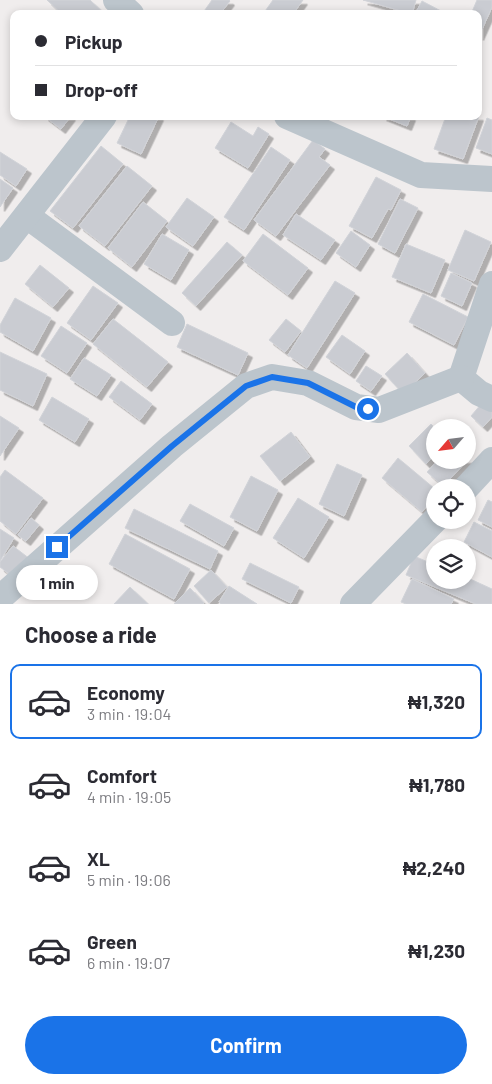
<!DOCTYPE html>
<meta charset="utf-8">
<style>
body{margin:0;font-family:Barlow,sans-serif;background:#f2f2f3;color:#2b2b33;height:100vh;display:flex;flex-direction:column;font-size:19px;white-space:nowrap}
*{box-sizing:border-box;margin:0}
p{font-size:16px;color:#7c7c81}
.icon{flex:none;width:28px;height:28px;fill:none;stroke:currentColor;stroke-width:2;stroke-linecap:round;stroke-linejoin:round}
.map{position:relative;height:604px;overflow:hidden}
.drawer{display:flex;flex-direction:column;background:#fff;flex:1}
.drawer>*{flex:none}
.banner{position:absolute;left:10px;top:10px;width:472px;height:110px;border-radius:10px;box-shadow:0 2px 8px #0003;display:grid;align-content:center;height:110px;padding:0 25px;background:#fff}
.needle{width:32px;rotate:242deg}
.fabs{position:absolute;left:426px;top:419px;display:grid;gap:10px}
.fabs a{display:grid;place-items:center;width:50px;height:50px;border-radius:50%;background:#fff;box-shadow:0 2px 8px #0003;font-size:25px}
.end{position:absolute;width:22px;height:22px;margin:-11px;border:6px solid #1a73e8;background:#fff;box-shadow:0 0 0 2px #fff}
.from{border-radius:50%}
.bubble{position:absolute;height:35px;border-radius:18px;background:#fff;box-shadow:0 2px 8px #0003;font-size:16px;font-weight:700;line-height:35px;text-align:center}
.banner b{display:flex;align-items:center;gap:18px;height:48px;font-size:19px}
.banner b+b{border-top:1px solid #e1e1e2}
.banner i{width:12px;height:12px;background:#2b2b33}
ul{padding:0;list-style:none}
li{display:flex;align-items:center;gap:15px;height:75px;margin:0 10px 8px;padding:0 15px;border:2px solid transparent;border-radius:10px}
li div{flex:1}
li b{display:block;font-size:19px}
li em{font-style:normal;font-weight:700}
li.current{border-color:#1a73e8}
li>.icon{width:45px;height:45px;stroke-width:1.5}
h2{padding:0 25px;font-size:22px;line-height:60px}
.primary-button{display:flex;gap:10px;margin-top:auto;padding:10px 25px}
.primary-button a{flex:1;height:58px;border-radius:30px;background:#1a73e8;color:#fff;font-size:20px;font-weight:700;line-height:58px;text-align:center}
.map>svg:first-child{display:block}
.building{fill:#caccd2;stroke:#d1d3d8;filter:url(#shadow)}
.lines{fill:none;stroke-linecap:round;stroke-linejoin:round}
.minor{stroke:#bcc5cc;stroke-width:26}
.route{stroke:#1a73e8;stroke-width:6}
</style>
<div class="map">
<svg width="492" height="604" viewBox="0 0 492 604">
<defs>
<filter id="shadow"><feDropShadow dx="4.5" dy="4.5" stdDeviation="0" flood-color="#0004"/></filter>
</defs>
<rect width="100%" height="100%" fill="#f0eded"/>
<g class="building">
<path d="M 47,0 L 90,0 L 105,14 L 62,14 Z"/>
<path d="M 212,0 L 229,0 L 230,1 L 220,14 L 202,14 Z"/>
<path d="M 273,0 L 303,0 L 293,14 L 263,14 Z"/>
<path d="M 363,0 L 416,0 L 412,14 Z"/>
<path d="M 477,0 L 492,0 L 492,7 L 479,36 L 479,14 L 471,14 Z"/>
<path d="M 422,1 L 441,11 L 440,14 L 415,14 Z"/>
<path d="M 44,116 L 71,116 L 61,129 Z"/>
<path d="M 130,116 L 159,116 L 141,154 L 117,143 Z"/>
<path d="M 382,116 L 411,116 L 407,126 Z"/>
<path d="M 446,116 L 479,116 L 463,159 L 434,149 Z"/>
<path d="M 487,118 L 492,120 L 492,154 L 476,148 Z"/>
<path d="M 231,122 L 253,136 L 258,127 L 269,134 L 248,168 L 215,148 Z"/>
<path d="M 313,140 L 325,149 L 319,157 L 330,165 L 276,236 L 254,220 Z"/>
<path d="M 101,146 L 123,164 L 73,228 L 50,211 Z"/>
<path d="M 271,147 L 290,160 L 244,230 L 224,217 Z"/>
<path d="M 0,152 L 27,169 L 16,186 L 0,175 Z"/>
<path d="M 127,166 L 152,186 L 105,246 L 79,226 Z"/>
<path d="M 376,177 L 401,190 L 391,210 L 388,209 L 372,238 L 349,226 Z"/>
<path d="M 0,179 L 13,188 L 0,207 Z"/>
<path d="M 187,198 L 214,217 L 193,246 L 166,227 Z"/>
<path d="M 400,199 L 418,208 L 395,253 L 378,244 Z"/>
<path d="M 143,202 L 167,221 L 132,267 L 108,248 Z"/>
<path d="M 296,214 L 335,240 L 321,260 L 283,235 Z"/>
<path d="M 465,230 L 491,242 L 474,281 L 448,270 Z"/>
<path d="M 351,231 L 370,245 L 356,267 L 336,253 Z"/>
<path d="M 162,234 L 189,250 L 171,280 L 144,264 Z"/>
<path d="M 263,234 L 308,268 L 288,295 L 243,261 Z"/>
<path d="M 227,242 L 242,255 L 196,306 L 182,293 Z"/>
<path d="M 406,244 L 445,260 L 431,293 L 392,277 Z"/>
<path d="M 40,265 L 69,288 L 53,307 L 25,284 Z"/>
<path d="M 451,273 L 472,283 L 462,306 L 441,296 Z"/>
<path d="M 335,281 L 355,293 L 307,368 L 288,355 Z"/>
<path d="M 93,286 L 118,303 L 91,340 L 67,323 Z"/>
<path d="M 423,294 L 468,317 L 454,345 L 409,322 Z"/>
<path d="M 15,298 L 51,318 L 33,351 L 0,332 L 0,325 Z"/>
<path d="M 113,319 L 168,362 L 147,387 L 93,344 Z"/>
<path d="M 286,319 L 301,331 L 285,352 L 269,340 Z"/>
<path d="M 187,324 L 248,353 L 238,375 L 177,347 Z"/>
<path d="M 61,326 L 87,343 L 67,373 L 41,356 Z"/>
<path d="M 342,335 L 365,351 L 350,374 L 326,357 Z"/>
<path d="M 0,352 L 47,374 L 33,406 L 0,390 Z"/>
<path d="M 407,353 L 425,373 L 403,394 L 385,374 Z"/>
<path d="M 84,358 L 111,375 L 97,396 L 70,379 Z"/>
<path d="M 366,366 L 382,376 L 371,391 L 356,381 Z"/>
<path d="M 121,381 L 152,404 L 140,420 L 109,397 Z"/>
<path d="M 52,397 L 89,419 L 75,442 L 39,420 Z"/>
<path d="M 482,403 L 492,412 L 492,417 L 483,427 L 471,416 Z"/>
<path d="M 0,416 L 19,428 L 0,456 Z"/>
<path d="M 431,424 L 435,428 L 435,454 L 426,464 L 409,446 Z"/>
<path d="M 291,432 L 310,457 L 280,481 L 260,456 Z"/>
<path d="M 398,458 L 435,489 L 435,496 L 422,512 L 382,478 Z"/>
<path d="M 438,460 L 468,459 L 468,460 L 443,486 L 427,472 Z"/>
<path d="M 337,464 L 362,475 L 344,516 L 319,504 Z"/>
<path d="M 5,470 L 43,498 L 16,534 L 0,521 L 0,477 Z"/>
<path d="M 251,476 L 278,490 L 257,531 L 230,517 Z"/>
<path d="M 298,498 L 329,517 L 304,558 L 273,538 Z"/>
<path d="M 488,500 L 492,502 L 492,527 L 478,520 Z"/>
<path d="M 190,504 L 234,528 L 224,546 L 180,521 Z"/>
<path d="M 134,509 L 218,551 L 210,569 L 125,528 Z"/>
<path d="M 31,518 L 39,525 L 26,541 L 18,535 Z"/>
<path d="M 474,522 L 492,531 L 492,557 L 464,542 Z"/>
<path d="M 0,529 L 14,538 L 0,561 Z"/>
<path d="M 125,534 L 190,569 L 174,599 L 109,564 Z"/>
<path d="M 449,541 L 465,548 L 446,548 Z"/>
<path d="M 13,546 L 30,559 L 16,579 L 0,567 L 0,562 Z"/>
<path d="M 414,556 L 435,565 L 435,580 L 468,578 L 492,589 L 492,604 L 476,604 L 406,575 Z"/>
<path d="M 250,563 L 299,587 L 291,603 L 242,579 Z"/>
<path d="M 211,570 L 227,587 L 209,603 L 194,586 Z"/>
<path d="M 412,579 L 454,599 L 451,604 L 406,604 L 401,602 Z"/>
<path d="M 229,586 L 257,604 L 221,604 L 219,602 Z"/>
<path d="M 130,587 L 148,604 L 114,604 Z"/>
<path d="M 190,588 L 204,603 L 203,604 L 174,604 Z"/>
</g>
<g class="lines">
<g class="minor">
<path d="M 116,0 L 131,14"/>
<path d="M 287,116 L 421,175 L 492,179"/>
<path d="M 27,216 L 172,323"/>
<path d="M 0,249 L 104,116"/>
<path d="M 492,284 L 461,378 L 479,393 L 492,399"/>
<path d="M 466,488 L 492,460"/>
<path d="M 0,598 L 172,446 L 246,386 L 272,377 L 308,383 L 356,407 L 379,410 L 461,378"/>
<path d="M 353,604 L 435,520"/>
</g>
</g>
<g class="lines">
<path class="route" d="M 57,547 L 172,446 L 246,386 L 272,377 L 308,383 L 356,407 L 368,409"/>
</g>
</svg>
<div class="fabs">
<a><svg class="needle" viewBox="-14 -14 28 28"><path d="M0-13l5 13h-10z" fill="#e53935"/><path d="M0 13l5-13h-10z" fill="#7c7c81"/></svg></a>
<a><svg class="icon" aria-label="locate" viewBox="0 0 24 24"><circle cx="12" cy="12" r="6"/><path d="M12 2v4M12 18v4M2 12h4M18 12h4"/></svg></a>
<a><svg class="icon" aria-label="layers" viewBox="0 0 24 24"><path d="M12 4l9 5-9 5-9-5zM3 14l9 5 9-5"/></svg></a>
</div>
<i class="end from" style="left:368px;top:409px"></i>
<i class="end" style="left:57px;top:547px"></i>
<div class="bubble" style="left:16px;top:565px;width:82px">1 min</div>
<div class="banner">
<b><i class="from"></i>Pickup</b>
<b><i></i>Drop-off</b>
</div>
</div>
<section class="drawer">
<h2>Choose a ride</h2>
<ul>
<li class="current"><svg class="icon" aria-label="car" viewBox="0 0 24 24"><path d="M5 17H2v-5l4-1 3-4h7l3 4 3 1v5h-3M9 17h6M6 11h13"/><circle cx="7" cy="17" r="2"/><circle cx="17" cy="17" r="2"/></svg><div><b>Economy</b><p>3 min · 19:04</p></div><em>₦1,320</em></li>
<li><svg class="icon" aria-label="car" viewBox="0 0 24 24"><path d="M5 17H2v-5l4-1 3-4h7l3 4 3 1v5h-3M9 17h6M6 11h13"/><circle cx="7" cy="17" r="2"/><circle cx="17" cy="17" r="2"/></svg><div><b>Comfort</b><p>4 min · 19:05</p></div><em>₦1,780</em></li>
<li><svg class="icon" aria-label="car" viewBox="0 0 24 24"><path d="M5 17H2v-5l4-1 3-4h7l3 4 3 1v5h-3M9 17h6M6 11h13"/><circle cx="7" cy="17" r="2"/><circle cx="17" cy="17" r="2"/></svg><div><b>XL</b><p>5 min · 19:06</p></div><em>₦2,240</em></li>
<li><svg class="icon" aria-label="car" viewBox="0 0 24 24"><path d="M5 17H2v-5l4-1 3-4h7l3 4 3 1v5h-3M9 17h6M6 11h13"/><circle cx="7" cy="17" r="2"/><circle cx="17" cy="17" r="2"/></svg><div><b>Green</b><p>6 min · 19:07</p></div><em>₦1,230</em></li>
</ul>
<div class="primary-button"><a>Confirm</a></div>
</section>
